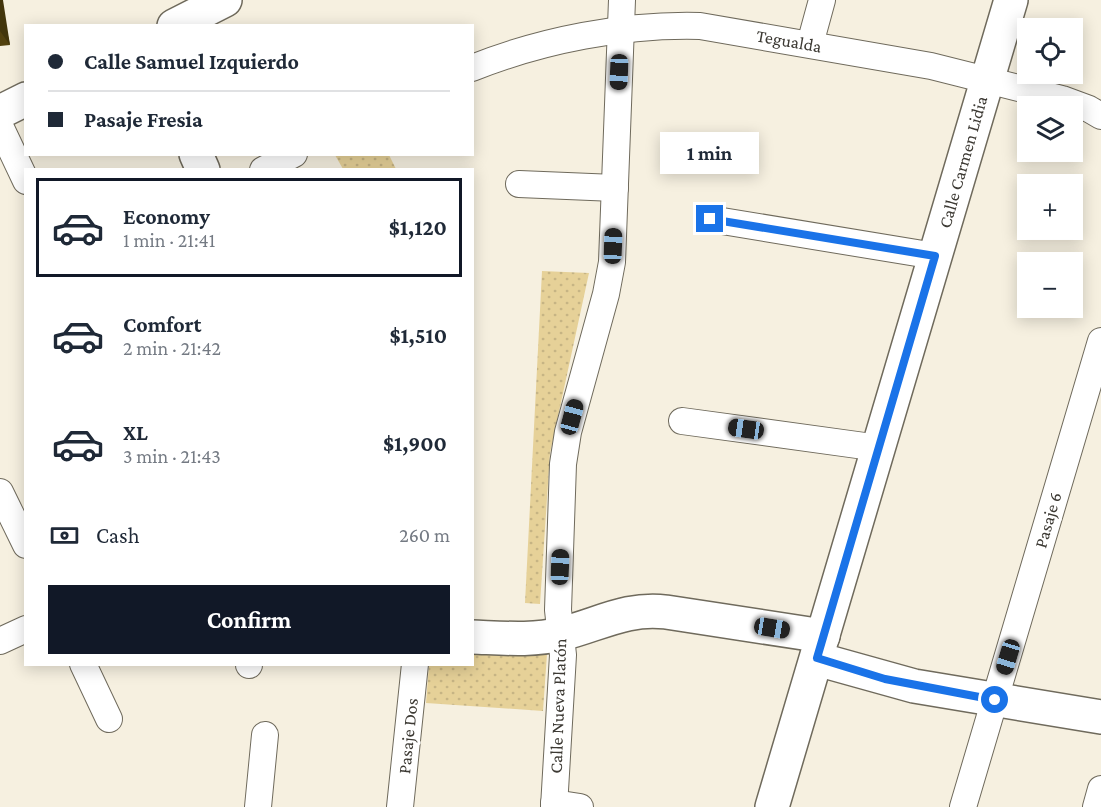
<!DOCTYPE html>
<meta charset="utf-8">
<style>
body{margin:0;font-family:"Crimson Pro",serif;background:#f6f6f7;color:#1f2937;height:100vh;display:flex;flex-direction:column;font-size:22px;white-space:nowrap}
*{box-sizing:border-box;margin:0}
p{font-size:20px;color:#747a83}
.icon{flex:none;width:33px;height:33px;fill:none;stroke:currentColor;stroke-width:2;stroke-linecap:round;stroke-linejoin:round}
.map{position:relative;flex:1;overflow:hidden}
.panel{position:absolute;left:24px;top:168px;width:450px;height:498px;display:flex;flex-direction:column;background:#fff;border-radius:0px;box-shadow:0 3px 15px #0003}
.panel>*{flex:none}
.guide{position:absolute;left:24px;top:24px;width:450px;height:132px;border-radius:0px;box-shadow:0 3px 15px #0003;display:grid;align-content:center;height:132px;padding:0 24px;background:#fff}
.tools{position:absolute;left:1017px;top:18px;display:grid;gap:12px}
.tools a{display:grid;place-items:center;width:66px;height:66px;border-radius:0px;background:#fff;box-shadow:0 3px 15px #0003;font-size:30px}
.end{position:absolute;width:27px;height:27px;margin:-14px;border:8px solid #1a73e8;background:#fff;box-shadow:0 0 0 3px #fff}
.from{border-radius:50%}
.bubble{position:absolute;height:42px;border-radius:0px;background:#fff;box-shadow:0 3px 15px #0003;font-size:20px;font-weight:700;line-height:42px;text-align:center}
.car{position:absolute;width:18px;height:36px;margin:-18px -9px;border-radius:8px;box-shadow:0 0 4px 2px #0007;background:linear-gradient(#222 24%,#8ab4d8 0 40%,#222 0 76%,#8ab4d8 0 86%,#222 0)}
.guide b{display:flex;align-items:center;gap:21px;height:57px;font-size:22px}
.guide b+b{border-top:2px solid #e0e1e3}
.guide i{width:15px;height:15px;background:#1f2937}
ul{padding:10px 0 0;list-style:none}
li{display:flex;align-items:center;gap:18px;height:99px;margin:0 12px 9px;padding:0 12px;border:3px solid transparent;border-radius:0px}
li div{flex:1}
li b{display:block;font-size:22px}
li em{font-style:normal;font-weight:700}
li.current{border-color:#111827}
li>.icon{width:54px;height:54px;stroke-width:1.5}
.pay{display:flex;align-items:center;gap:15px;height:66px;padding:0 24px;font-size:22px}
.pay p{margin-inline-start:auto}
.action{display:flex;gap:12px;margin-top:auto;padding:12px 24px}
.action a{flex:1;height:69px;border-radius:0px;background:#111827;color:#fff;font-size:24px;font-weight:700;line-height:69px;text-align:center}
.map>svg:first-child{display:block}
.grass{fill:url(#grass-dots)}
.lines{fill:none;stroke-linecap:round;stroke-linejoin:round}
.street-casing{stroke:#6f6a5c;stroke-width:28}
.secondary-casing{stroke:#6f6a5c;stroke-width:36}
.street{stroke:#fff;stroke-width:26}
.secondary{stroke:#fff;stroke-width:33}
.wall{fill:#52410e}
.shaded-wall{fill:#42350b}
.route{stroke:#1a73e8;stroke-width:8}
.labels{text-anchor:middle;stroke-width:6;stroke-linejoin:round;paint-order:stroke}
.street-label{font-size:18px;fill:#3d3a34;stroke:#fff}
</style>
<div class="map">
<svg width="1101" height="807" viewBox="0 0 1101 807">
<defs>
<pattern id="grass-dots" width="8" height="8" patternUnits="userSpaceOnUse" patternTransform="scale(1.5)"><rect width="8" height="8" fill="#e6d198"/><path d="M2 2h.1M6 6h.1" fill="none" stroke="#c6b484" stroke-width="1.8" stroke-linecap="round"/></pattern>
</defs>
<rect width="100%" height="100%" fill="#f6f0e0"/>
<g class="grass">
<path d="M 335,155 L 389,155 L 396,169 L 343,169 Z"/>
<path d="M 542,271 L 589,273 L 550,453 L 540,604 L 525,603 Z"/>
<path d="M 473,648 L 547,654 L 543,711 L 426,703 L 429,665 L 472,664 Z"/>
</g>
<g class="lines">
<defs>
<g id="street">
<path d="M 810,44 L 822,0"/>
<path d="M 472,68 C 542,40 624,24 700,26 L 931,66 L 1062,99 L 1089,109 L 1101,116"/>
<path d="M 0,126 L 26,181"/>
<path d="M 263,170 L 294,154"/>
<path d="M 519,184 L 615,188"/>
<path d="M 710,219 L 935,256"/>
<path d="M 682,421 L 879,448"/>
<path d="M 0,492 L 26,545"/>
<path d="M 0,641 L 26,629"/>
<path d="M 83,664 L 109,719"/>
<path d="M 249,664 L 249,665"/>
<path d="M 554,803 L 580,807"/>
<path d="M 258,807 L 265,735"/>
<path d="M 400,807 L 415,664"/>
<path d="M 554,807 L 563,655 L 558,610 L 563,464 L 568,432 L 606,294 L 612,262 L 622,0"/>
<path d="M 963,807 L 1101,341"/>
<path d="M 1096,807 L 1101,789"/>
</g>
<g id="secondary">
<path d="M 174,26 L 225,0"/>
<path d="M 0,112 L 26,99"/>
<path d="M 196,154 L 203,170"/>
<path d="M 472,637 C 502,638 532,641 561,634 C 598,625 627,607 666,612 L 823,636"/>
<path d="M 817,659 L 914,686 L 1101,717"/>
<path d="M 772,807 L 1011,0"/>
</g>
</defs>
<use href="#street" class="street-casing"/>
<use href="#secondary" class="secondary-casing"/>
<use href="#street" class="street"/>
<use href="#secondary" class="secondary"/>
</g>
<path class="wall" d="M 0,0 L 10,45 L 0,46 Z"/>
<path class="shaded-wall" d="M 0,0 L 3,0 L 10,45 L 0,31 Z"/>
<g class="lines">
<path class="route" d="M 710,219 L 935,256 L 817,658 L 885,679 L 995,700"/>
</g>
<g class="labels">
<g class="street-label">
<text transform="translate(789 41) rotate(10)" y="6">Tegualda</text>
<text transform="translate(963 162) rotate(-74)" y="6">Calle Carmen Lidia</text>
<text transform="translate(1048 520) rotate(-74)" y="6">Pasaje 6</text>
<text transform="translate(558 706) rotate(-88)" y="6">Calle Nueva Platón</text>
<text transform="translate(408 736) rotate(-84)" y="6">Pasaje Dos</text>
</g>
</g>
</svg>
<div class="tools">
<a><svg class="icon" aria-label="locate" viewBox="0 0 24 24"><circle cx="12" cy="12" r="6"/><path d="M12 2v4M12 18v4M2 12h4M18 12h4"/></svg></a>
<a><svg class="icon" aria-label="layers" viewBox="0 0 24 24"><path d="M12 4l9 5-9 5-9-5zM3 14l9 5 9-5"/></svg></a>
<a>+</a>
<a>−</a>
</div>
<i class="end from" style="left:995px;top:700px"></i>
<i class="end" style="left:710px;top:219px"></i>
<div class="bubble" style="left:660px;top:132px;width:99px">1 min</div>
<i class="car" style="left:619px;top:72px;rotate:182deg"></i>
<i class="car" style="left:613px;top:246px;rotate:2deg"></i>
<i class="car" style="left:572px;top:417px;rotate:15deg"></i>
<i class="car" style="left:746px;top:429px;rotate:278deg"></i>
<i class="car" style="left:560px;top:567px;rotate:2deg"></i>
<i class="car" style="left:772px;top:628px;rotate:99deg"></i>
<i class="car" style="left:1008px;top:657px;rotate:197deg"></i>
<div class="guide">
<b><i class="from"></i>Calle Samuel Izquierdo</b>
<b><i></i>Pasaje Fresia</b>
</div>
<section class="panel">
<ul>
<li class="current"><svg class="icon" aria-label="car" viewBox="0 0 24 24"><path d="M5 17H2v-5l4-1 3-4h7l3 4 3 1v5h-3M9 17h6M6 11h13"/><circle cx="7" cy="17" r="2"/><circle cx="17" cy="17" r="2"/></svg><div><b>Economy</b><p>1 min · 21:41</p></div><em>$1,120</em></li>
<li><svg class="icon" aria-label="car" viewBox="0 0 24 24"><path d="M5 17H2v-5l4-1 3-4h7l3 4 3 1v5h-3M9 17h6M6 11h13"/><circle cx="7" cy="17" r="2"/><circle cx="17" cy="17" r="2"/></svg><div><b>Comfort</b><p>2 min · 21:42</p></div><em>$1,510</em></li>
<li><svg class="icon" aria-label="car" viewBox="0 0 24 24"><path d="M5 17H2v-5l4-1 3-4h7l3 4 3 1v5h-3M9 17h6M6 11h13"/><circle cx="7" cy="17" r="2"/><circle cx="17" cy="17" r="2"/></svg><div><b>XL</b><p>3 min · 21:43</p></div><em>$1,900</em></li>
</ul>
<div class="pay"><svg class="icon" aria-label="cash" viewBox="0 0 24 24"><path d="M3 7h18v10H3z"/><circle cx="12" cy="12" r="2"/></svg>Cash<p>260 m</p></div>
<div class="action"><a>Confirm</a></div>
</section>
</div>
